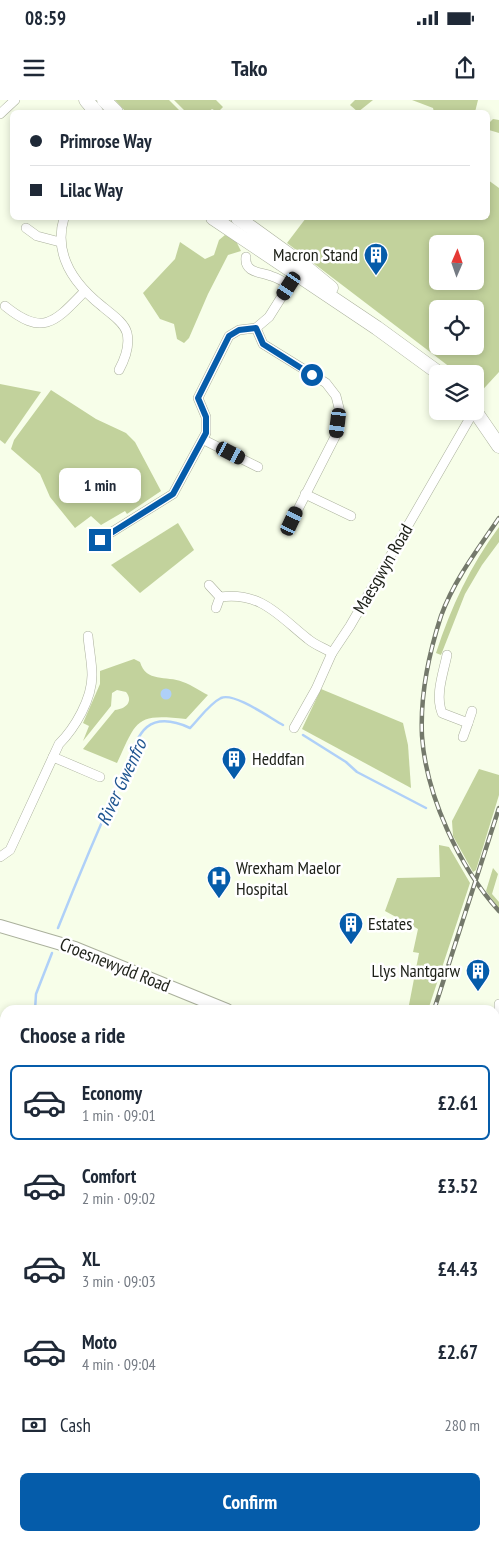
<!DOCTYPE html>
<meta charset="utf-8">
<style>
body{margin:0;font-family:"PT Sans Narrow",sans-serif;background:#f2f2f3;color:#1f2937;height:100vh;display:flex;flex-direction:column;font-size:19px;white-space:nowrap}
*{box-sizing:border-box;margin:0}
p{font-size:16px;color:#747a83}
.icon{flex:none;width:28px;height:28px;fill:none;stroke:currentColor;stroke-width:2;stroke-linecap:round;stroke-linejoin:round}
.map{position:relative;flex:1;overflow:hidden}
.details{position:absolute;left:0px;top:905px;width:500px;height:536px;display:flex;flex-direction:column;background:#fff;border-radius:15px 15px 0 0;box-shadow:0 2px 8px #0003}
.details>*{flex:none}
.guide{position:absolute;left:10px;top:10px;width:480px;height:110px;border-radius:8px;box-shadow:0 2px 8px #0003;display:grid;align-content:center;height:110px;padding:0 20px;background:#fff}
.needle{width:32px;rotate:2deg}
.fabs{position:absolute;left:429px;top:135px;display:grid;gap:10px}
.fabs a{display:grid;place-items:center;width:55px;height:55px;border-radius:8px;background:#fff;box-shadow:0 2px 8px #0003;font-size:25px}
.end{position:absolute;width:22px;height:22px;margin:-11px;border:6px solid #055caa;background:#fff;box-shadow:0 0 0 2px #fff}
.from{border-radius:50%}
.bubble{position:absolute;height:35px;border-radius:8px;background:#fff;box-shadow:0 2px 8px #0003;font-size:16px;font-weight:700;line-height:35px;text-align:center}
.car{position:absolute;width:15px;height:30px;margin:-15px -8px;border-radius:6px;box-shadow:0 0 4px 1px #0007;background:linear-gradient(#222 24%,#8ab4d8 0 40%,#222 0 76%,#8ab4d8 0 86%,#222 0)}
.guide b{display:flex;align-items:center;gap:18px;height:48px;font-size:19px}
.guide b+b{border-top:1px solid #e0e1e3}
.guide i{width:12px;height:12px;background:#1f2937}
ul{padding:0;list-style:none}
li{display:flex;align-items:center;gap:15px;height:75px;margin:0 10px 8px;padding:0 10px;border:2px solid transparent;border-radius:8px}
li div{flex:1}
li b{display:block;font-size:19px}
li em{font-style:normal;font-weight:700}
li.active{border-color:#055caa}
li>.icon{width:45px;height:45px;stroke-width:1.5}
h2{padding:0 20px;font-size:22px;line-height:60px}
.pay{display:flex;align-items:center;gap:12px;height:55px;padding:0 20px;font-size:19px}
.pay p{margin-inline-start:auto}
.cta{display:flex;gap:10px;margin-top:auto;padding:10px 20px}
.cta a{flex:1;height:58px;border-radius:8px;background:#055caa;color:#fff;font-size:20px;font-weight:700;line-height:58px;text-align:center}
.status{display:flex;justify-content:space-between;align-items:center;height:35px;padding:0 25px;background:#fff;direction:ltr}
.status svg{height:14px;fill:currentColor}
header{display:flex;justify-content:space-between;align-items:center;height:65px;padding:0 20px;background:#fff;font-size:22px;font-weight:700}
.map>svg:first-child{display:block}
.green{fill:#c2d29c;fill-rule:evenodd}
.water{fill:#afd0f8}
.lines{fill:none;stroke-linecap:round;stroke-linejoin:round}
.stream{stroke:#afd0f8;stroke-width:2.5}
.street-casing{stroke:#aab09c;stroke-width:10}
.secondary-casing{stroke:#aab09c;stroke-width:14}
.primary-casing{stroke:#aab09c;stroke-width:15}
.street{stroke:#fff;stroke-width:9}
.secondary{stroke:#fff;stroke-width:12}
.primary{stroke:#fff;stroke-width:14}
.rail-casing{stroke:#74796b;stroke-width:4.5}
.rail{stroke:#fff;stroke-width:2.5;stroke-dasharray:8;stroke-linecap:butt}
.route{stroke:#055caa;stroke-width:6}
.labels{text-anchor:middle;stroke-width:5;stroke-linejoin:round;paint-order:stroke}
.poi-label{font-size:18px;fill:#1c1f17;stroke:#fff;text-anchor:start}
.street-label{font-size:18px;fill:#1c1f17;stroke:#fff}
.water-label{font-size:19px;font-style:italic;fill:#1f5590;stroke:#fff}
</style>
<div class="status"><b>08:59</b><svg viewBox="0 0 49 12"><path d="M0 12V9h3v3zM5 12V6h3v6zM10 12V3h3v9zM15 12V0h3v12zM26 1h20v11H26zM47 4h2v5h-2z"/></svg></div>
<header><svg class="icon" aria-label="menu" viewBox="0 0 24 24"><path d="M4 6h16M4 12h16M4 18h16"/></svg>Tako<svg class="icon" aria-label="share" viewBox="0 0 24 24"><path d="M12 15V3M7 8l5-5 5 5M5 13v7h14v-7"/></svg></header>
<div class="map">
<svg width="499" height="1441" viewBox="0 0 499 1441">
<rect width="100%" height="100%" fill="#f7fee9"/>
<g class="green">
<path d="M 115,0 L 169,0 L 181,12 L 126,12 Z"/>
<path d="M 174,0 L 216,0 L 223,7 L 218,12 L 212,9 L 208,12 L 186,12 Z"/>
<path d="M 355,0 L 373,0 L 358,12 L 350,5 Z"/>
<path d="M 412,0 L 478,0 L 475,12 L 434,12 L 433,8 Z"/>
<path d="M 493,19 L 499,20 L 499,33 L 489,30 L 488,24 Z"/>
<path d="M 488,80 L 499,88 L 499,272 L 476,297 L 475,274 L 459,274 L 287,143 L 306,118 L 488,118 ZM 438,144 L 475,144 L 475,181 L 438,181 ZM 438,209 L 475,209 L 475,246 L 438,246 Z"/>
<path d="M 225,135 L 236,141 L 241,151 L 228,155 L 208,194 L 189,238 L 184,243 L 177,239 L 174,224 L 160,219 L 143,193 L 175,159 L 180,142 L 205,159 L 214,155 L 219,140 Z"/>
<path d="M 0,284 L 41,292 L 5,344 L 0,340 Z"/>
<path d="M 51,290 L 96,319 L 126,333 L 135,342 L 161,391 L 127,414 L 125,411 L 101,425 L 91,416 L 75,428 L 50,397 L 40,374 L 11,349 L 14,340 Z"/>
<path d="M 178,423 L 194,450 L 140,493 L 111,465 Z"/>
<path d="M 499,427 L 499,442 L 482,465 L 465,494 L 441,555 L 436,553 C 451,507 470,466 499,427 Z"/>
<path d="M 134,559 L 140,562 C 146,583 166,575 183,582 C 192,585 200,591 208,595 L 186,619 C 135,613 137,620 117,663 L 83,649 L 115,610 C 125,609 134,602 126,592 L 117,590 L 112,593 L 111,606 L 83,641 L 89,626 L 83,623 L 100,584 L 100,571 Z"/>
<path d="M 321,589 L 403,623 L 408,645 L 411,688 L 302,629 Z"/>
<path d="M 479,669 L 499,675 L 499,695 L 476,770 L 473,772 L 453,736 L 452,721 Z"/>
<path d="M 439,745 L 449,747 L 470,783 L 428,910 L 408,910 L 419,853 L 413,852 L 418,829 L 385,811 L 397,778 L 440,777 Z"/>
<path d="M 493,768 L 498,774 L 492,794 L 499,802 L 499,809 L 486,791 Z"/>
<path d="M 48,1436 L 162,1436 L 161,1441 L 47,1441 Z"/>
<path d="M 291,1436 L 381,1436 L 396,1441 L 290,1441 Z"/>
</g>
<circle class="water" cx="166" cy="594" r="5.5"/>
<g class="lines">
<g class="stream">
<path d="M 303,635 L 346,662 L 357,672 L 426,708"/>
<path d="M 58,828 C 79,775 101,723 124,672 C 130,659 135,637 147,627 C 160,617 177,622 190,628 C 199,619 209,604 221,598 C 234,592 270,618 283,625"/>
<path d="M 35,910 L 36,894 L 52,853"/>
<path d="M 0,936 L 5,937"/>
</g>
<defs>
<g id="street">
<path d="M 0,14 L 15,0"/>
<path d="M 64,118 C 53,155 75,185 103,207 C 111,214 124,222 127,233 C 130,246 125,259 119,270"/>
<path d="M 26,128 L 37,136 L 60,142"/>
<path d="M 246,157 C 244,173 261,172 271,176 C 278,178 283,181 289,186"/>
<path d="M 5,206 C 43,237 55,222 84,192"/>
<path d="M 256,228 L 263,244 L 326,283 L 336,296 L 340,312 L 337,333 L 292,421"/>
<path d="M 204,340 L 258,367"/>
<path d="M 305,394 L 351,416"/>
<path d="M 99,440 L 173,394 L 206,333 L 206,317 L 198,298 L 229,236 L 239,230 L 256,228 L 269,217 L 296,174"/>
<path d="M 209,485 L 220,497 C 261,491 280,517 308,539 C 315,545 324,548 332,553"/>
<path d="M 216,508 L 220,497"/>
<path d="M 447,555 C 443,574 435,595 442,613 L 468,623 L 472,611"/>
<path d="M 294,628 L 316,589 L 332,553 L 350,526 L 474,311"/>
<path d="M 463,637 L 468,623"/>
<path d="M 53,657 L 100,677"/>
<path d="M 0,757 L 10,750 L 59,644 C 75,628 92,599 92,575 C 92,563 89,549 88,536"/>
<path d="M 499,904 L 499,912"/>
<path d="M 495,1047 L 499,1048"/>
<path d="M 495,1129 L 499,1130"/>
<path d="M 495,1211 L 499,1212"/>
<path d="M 495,1292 L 499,1293"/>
</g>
<g id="secondary">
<path d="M 0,826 L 75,848 L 227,910"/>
<path d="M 495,967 L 499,968"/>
</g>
<g id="primary">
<path d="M 86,0 L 96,12"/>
<path d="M 104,0 L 116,12"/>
<path d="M 213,118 L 377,228 L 440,274"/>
<path d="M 238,118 L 303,165 L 331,188"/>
<path d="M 475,311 L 499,346"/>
<path d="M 0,1373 L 5,1374"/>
<path d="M 495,1414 L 499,1390"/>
<path d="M 418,1436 L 432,1441"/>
<path d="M 491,1441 L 492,1436"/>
</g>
</defs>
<use href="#street" class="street-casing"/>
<use href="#secondary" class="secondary-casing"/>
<use href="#primary" class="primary-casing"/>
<use href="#street" class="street"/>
<use href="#secondary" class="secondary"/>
<use href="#primary" class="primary"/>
<defs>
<g id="rail">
<path d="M 499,418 C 478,449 454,480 441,516 C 429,553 420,596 422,636 C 426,695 459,767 499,811"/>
<path d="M 434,910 L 499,708"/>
<path d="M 220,1441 L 223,1436"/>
</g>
</defs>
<use href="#rail" class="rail-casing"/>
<use href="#rail" class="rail"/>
</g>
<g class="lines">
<path class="route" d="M 100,440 L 173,394 L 206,333 L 206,317 L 198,298 L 229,236 L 239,230 L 256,228 L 263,244 L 312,275"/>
</g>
<defs>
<symbol id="building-pin" viewBox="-11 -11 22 30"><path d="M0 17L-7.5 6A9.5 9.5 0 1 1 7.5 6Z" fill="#055caa" stroke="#fff"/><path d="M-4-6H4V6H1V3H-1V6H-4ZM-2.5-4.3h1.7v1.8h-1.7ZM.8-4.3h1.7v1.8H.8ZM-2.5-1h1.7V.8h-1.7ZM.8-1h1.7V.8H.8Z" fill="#fff"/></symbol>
<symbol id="hospital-pin" viewBox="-11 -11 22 30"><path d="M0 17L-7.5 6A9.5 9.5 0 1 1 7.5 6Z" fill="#055caa" stroke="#fff"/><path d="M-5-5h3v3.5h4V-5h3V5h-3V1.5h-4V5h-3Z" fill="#fff"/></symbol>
</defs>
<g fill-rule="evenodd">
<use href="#building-pin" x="362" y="141" width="28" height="38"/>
<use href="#building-pin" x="220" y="645" width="28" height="38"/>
<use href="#hospital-pin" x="205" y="764" width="28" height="38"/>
<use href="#building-pin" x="337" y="810" width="28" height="38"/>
<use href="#building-pin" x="464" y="857" width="28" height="38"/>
</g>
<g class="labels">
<g class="poi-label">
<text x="358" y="161" text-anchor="end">Macron Stand</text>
<text x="252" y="665">Heddfan</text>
<text x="236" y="774">Wrexham Maelor<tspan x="236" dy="21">Hospital</tspan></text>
<text x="368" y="830">Estates</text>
<text x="460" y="877" text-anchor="end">Llys Nantgarw</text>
</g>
<g class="street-label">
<text transform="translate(383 469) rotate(-60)" y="6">Maesgwyn Road</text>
<text transform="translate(115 865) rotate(22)" y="6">Croesnewydd Road</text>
</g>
<g class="water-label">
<text transform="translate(121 682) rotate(-65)" y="7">River Gwenfro</text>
</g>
</g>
</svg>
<div class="fabs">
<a><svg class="needle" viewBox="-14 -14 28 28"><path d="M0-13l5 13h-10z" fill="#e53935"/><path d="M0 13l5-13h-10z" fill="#747a83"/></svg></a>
<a><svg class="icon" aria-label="locate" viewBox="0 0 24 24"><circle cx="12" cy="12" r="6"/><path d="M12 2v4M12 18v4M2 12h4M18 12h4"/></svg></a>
<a><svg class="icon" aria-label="layers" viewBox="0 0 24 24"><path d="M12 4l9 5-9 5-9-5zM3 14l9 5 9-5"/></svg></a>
</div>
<i class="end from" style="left:312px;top:275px"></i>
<i class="end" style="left:100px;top:440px"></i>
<div class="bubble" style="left:59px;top:368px;width:82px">1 min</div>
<i class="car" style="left:289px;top:186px;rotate:213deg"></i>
<i class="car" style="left:338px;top:323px;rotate:187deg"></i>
<i class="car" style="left:231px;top:353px;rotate:117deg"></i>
<i class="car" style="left:292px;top:421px;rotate:25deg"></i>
<div class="guide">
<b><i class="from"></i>Primrose Way</b>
<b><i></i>Lilac Way</b>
</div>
<section class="details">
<h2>Choose a ride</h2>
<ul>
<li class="active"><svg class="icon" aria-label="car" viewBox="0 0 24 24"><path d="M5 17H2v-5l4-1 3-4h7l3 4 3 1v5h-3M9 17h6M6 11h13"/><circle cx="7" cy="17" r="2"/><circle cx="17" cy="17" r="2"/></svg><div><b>Economy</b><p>1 min · 09:01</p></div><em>£2.61</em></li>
<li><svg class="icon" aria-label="car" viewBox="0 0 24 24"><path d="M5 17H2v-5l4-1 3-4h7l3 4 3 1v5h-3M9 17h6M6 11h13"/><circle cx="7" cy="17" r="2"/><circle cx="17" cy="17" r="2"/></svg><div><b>Comfort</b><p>2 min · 09:02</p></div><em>£3.52</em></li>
<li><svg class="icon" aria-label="car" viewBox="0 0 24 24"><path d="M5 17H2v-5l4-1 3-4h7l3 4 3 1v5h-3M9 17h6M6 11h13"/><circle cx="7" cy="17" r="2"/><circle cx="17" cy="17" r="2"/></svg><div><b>XL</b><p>3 min · 09:03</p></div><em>£4.43</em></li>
<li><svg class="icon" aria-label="car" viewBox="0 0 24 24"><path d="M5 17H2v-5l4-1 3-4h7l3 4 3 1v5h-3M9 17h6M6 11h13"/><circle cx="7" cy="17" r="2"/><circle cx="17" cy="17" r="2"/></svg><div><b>Moto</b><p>4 min · 09:04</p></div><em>£2.67</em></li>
</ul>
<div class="pay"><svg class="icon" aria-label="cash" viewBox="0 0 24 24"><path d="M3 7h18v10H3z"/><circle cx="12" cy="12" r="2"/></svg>Cash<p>280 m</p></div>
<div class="cta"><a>Confirm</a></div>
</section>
</div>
